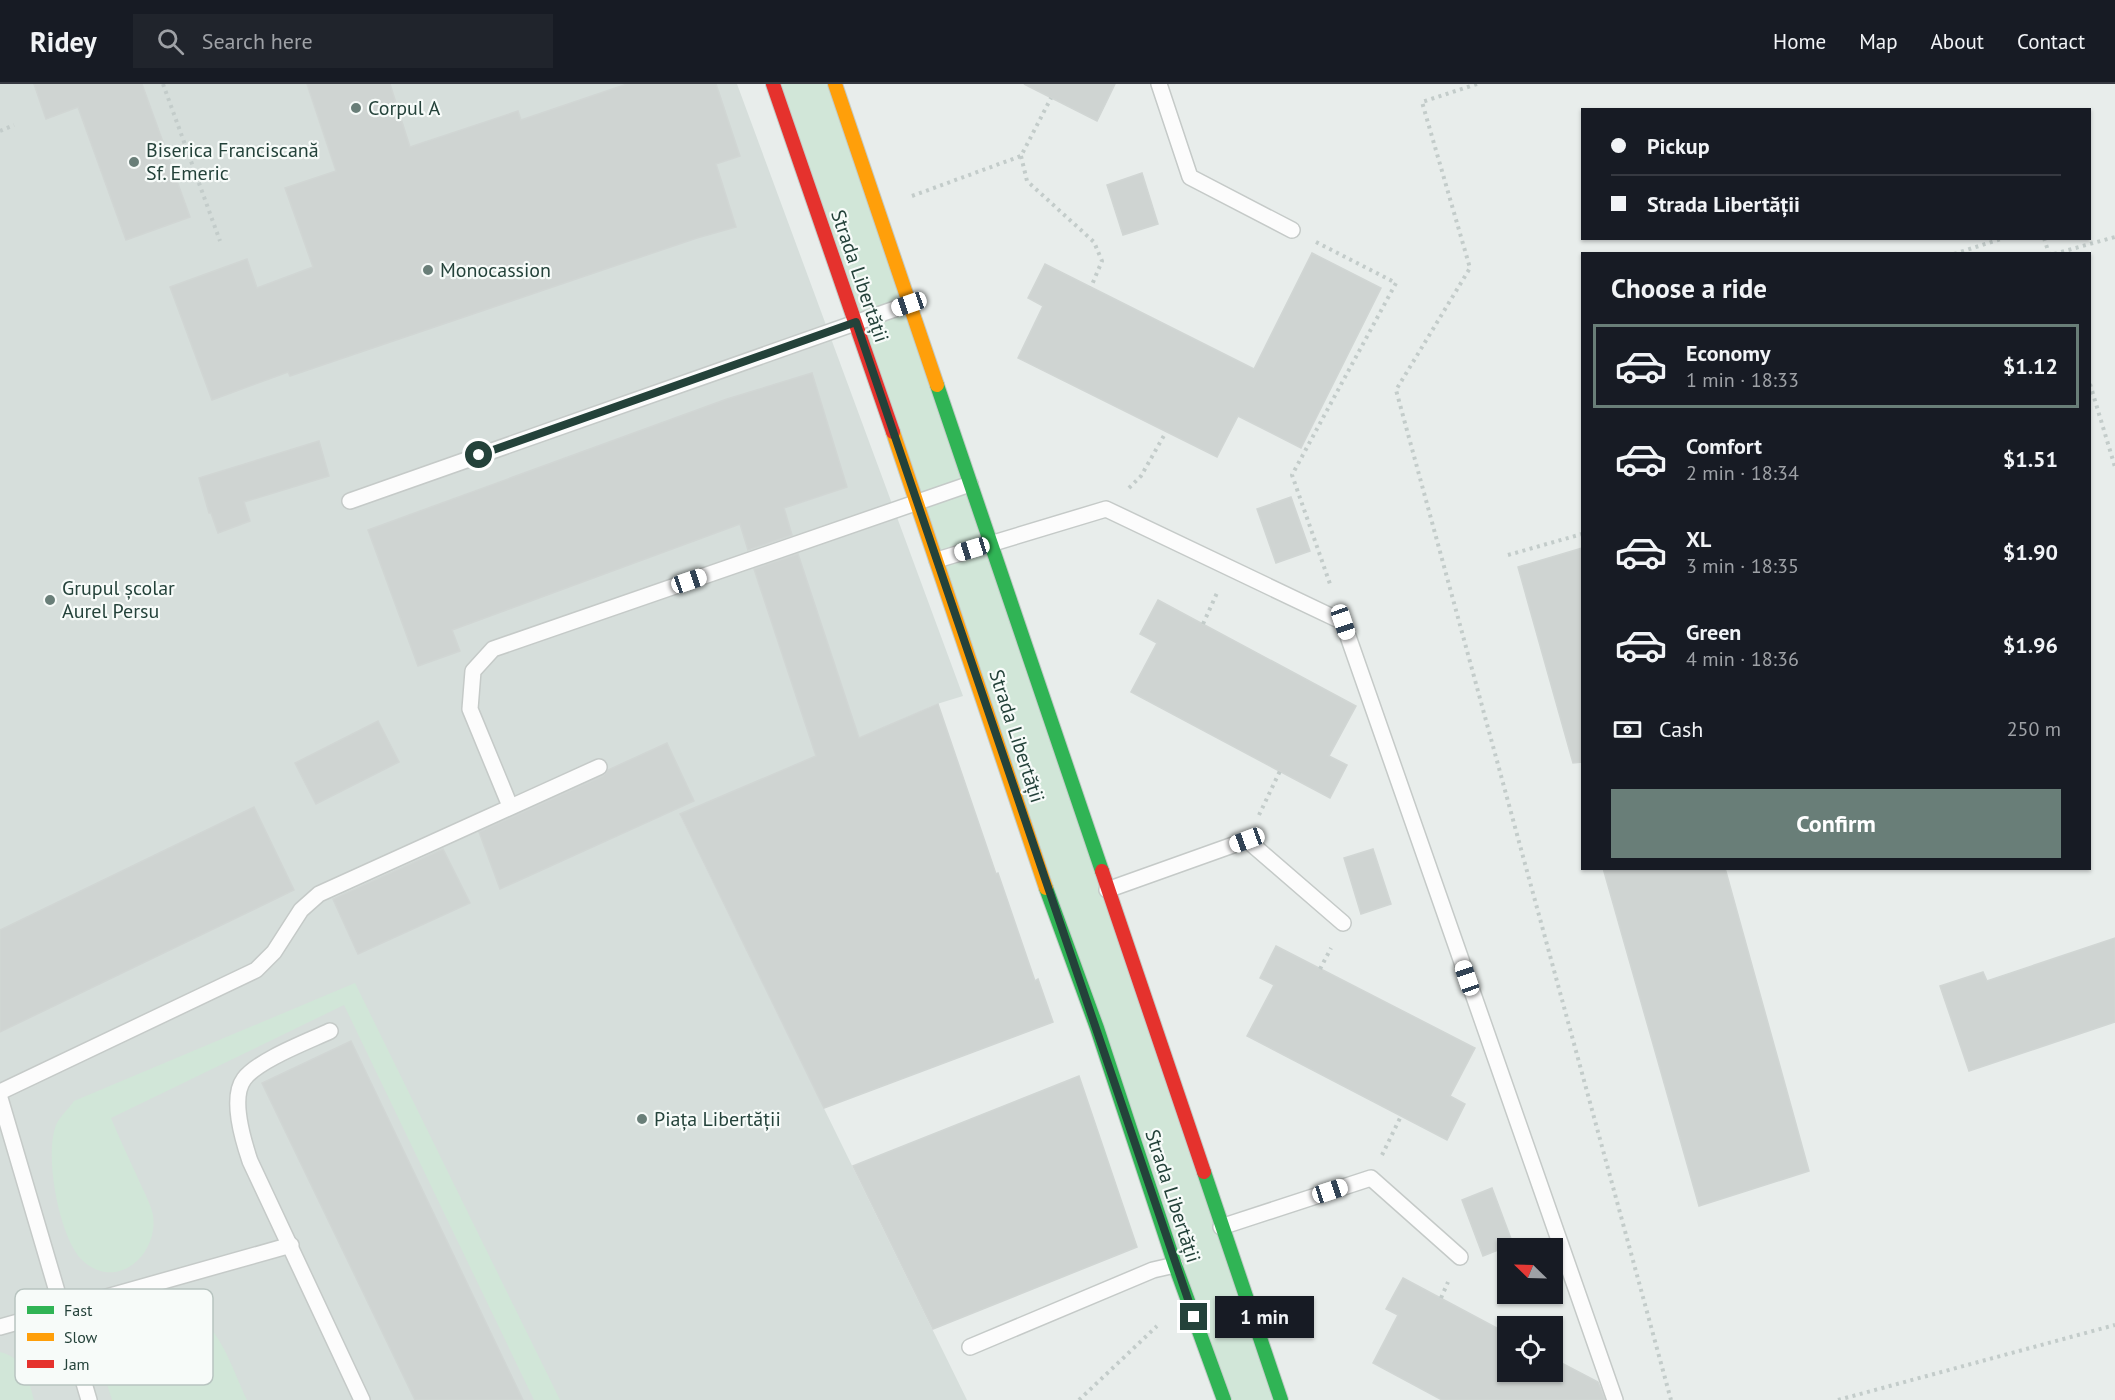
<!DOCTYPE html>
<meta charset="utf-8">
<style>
body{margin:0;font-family:"PT Sans",sans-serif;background:#20242c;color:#f1f3f6;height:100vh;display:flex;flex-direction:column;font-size:22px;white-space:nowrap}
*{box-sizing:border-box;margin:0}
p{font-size:20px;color:#9ea1a6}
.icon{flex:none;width:33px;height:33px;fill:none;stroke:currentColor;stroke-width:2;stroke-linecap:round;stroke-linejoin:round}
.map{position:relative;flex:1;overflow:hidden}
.sheet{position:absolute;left:1581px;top:168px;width:510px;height:618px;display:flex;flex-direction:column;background:#171b24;border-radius:0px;box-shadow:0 2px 4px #0004}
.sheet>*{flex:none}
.hud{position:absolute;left:1581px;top:24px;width:510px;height:132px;border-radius:0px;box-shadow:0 2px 4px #0004;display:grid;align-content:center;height:132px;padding:0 30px;background:#171b24}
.needle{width:39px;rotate:293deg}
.controls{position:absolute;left:1497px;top:1154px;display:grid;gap:12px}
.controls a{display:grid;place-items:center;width:66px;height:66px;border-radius:0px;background:#171b24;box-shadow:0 2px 4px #0004;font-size:30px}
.end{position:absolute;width:27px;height:27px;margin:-14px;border:8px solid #24423a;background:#fff;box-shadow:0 0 0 3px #fff}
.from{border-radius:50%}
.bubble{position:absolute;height:42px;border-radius:0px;background:#171b24;box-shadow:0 2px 4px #0004;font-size:20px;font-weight:700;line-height:42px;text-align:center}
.car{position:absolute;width:18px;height:36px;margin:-18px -9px;border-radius:8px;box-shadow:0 0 4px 2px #0007;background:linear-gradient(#fff 24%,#345 0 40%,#fff 0 76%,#345 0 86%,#fff 0)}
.hud b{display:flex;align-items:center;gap:21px;height:57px;font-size:22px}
.hud b+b{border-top:2px solid #363941}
.hud i{width:15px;height:15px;background:#f1f3f6}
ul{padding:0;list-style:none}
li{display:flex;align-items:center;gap:18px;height:84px;margin:0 12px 9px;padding:0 18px;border:3px solid transparent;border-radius:0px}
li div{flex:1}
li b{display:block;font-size:22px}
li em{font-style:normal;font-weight:700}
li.active{border-color:#697e78}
li>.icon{width:54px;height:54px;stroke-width:1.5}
h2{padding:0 30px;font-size:27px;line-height:72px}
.pay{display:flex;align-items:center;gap:15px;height:66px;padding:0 30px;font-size:22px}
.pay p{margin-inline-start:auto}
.action{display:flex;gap:12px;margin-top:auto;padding:12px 30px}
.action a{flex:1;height:69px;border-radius:0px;background:#697e78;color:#fff;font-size:24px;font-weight:700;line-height:69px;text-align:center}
header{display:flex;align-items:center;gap:36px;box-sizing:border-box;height:84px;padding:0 30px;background:#171b24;border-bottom:2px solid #363941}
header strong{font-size:28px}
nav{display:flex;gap:33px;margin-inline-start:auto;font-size:21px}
.search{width:420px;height:54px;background:#20242c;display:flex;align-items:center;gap:15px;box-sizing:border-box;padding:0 21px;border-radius:0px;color:#9ea1a6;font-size:22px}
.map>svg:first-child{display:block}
.built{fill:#d6dedb}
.green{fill:#d1e6d8}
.building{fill:#cfd4d2;stroke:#d1d6d4;stroke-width:1.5}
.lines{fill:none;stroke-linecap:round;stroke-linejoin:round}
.lane-casing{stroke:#c5cac8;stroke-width:18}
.fast-casing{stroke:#c3cbc8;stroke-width:16}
.slow-casing{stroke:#c3cbc8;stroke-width:16}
.jam-casing{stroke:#c3cbc8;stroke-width:16}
.path{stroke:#c3ccca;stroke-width:4;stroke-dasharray:3 4.5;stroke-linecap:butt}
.lane{stroke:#fcfcfc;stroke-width:15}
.fast{stroke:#30b455;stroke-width:14}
.slow{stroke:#ff9f0a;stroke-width:14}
.jam{stroke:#e5322d;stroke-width:14}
.route{stroke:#24423a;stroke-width:8}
.poi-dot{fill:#697e78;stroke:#f7fbf9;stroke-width:2}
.labels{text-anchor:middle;stroke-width:4.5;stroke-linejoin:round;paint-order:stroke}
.poi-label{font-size:20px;fill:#24423a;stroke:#f7fbf9;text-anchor:start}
.street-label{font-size:20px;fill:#24423a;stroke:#f7fbf9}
.key{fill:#f7fbf9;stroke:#b8c4c0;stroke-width:1.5}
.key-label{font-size:16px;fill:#24423a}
</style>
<header>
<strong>Ridey</strong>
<div class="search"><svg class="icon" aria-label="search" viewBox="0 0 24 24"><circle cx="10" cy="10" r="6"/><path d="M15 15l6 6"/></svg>Search here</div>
<nav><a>Home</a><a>Map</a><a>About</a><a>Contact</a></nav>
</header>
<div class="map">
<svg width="2115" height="1316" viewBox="0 0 2115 1316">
<rect width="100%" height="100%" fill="#e8edeb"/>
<path class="built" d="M 0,0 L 737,0 L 963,612 L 937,620 L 680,731 L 967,1316 L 0,1316 Z"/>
<g class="green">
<path d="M 773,0 L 835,0 L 1281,1316 L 1224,1316 Z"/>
<path d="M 355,899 L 560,1316 L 534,1316 L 344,921 L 111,1034 C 120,1056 131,1079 141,1101 C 145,1110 151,1121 153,1131 C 159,1172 115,1209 81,1175 C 59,1152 43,1068 57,1039 C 61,1032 69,1024 74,1017 Z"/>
<path d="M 163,1219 C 174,1222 189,1225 198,1232 C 223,1251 234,1289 247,1316 L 112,1316 C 109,1306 105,1295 103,1285 C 100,1258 113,1230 140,1222 C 147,1220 156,1220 163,1219 Z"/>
<path d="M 0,1268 C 25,1274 28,1294 34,1316 L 0,1316 Z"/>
</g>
<g class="building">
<path d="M 34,0 L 142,0 L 190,133 L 126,156 L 78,23 L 46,35 Z"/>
<path d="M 307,0 L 390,0 L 410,63 L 518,27 L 521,36 L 627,0 L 716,0 L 740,72 L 716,80 L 736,143 L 697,154 L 290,292 L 288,288 L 212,316 L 170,203 L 247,175 L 257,204 L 313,183 L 285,104 L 336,87 Z"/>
<path d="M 1024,0 L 1115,0 L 1097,37 Z"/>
<path d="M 1142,89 L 1158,140 L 1123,151 L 1107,101 Z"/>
<path d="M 1312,169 L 1381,204 L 1301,364 L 1238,332 L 1217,373 L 1018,274 L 1043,222 L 1028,214 L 1045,180 L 1254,285 Z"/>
<path d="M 812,289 L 847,403 L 784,424 L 792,451 L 748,466 L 740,440 L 452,546 L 460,567 L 418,582 L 368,446 L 727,315 Z"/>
<path d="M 319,357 L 329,392 L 244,418 L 250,437 L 218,449 L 211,429 L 209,429 L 199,394 Z"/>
<path d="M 1291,413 L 1310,467 L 1276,479 L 1257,425 Z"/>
<path d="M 1582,464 L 1582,678 L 1573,679 L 1518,483 Z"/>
<path d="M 798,470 L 859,654 L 938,620 L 996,790 L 998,789 L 1035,897 L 1038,895 L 1053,938 L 824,1024 L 680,730 L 816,672 L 754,485 Z"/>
<path d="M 1158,516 L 1356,622 L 1329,672 L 1347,681 L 1330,714 L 1131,608 L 1157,559 L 1140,550 Z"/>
<path d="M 378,637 L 399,678 L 316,720 L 295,679 Z"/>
<path d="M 667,659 L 694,717 L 500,805 L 479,748 L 603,692 L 608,686 Z"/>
<path d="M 254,723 L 294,806 L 0,948 L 0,846 Z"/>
<path d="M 443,765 L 470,819 L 358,870 L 333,815 Z"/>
<path d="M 1373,765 L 1391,820 L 1361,830 L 1344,774 Z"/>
<path d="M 1603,784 L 1725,784 L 1809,1087 L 1699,1122 Z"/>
<path d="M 2115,854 L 2115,938 L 1969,987 L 1940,902 L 1983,888 L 1987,897 Z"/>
<path d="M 1276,862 L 1475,964 L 1450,1012 L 1465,1020 L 1447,1056 L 1247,952 L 1274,901 L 1260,894 Z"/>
<path d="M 351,957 L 523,1316 L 415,1316 L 262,999 Z"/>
<path d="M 1079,992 L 1137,1163 L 933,1245 L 853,1082 Z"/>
<path d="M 1492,1104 L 1513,1160 L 1483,1172 L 1462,1116 Z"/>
<path d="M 1403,1194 L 1508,1250 L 1508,1287 L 1552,1287 L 1552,1274 L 1598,1298 L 1605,1316 L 1442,1316 L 1373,1279 L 1398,1231 L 1386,1225 Z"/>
</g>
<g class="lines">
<defs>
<g id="lane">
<path d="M 1159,0 L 1190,93 L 1292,146"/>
<path d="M 350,417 L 909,220"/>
<path d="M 937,476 L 1106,425 L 1343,538 L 1615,1316"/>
<path d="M 510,722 L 470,625 L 473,587 L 493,565 L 970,400"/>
<path d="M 1107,806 L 1247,756 L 1343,839"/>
<path d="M 330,947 C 309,957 258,976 244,995 C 230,1014 243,1056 250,1077 L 362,1316"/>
<path d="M 0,1008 L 256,886 L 274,868 L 301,826 L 319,810 L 599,683"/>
<path d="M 0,1014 L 89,1316"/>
<path d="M 1221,1143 L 1371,1094 L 1460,1173"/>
<path d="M 0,1243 L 291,1161"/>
<path d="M 970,1263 L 1153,1186 L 1175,1181"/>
</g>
<g id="fast">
<path d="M 937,301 L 1102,787"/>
<path d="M 1046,804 L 1097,944 L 1175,1181 L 1224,1316"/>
<path d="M 1204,1088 L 1281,1316"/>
</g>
<g id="slow">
<path d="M 835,0 L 937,301"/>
<path d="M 893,348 L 1046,804"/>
</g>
<g id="jam">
<path d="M 773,0 L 893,348"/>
<path d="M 1102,787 L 1204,1088"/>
</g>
</defs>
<use href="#lane" class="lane-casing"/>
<use href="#fast" class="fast-casing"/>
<use href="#slow" class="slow-casing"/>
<use href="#jam" class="jam-casing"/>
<g class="path">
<path d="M 163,0 L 220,157"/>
<path d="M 1477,0 L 1422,18 L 1470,184 L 1396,306 L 1671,1316"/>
<path d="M 0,47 L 14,41"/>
<path d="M 1021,72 L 1027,97 L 1094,158 L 1102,177 L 1091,203"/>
<path d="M 912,112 L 1021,72 L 1051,14"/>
<path d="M 2044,154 L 2049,170"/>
<path d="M 1316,158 L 1396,199 L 1292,391 L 1330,500"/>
<path d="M 1954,170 L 2004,154"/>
<path d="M 2054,170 L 2115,153"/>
<path d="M 2090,300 L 2115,383"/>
<path d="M 1129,404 L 1141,392 L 1166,348"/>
<path d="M 1508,471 L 1582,450"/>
<path d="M 1203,540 L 1217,509"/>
<path d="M 1259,731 L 1280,687"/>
<path d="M 1320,885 L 1331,864"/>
<path d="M 1382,1071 L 1401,1032"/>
<path d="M 1441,1214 L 1448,1198"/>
<path d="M 1079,1316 L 1157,1242"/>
<path d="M 1838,1316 L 2115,1241"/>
</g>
<use href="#lane" class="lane"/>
<use href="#fast" class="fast"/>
<use href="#slow" class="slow"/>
<use href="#jam" class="jam"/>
</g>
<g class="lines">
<path class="route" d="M 479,371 L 856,238 L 1194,1233"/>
</g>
<g class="poi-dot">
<circle cx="356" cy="24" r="6"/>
<circle cx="134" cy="78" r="6"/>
<circle cx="428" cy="186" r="6"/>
<circle cx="50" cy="516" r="6"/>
<circle cx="642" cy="1035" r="6"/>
</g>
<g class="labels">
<g class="poi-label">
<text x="368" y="31">Corpul A</text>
<text x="146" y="73">Biserica Franciscană<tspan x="146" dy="23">Sf. Emeric</tspan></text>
<text x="440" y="193">Monocassion</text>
<text x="62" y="511">Grupul școlar<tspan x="62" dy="23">Aurel Persu</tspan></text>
<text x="654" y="1042">Piața Libertății</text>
</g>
<g class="street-label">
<text transform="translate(860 192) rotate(71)" y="7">Strada Libertății</text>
<text transform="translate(1017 652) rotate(72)" y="7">Strada Libertății</text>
<text transform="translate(1173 1112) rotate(72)" y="7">Strada Libertății</text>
</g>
</g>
<rect x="15" y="1205" width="198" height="96" rx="9" class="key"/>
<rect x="27" y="1222" width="27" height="8" fill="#30b455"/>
<rect x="27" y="1249" width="27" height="8" fill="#ff9f0a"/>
<rect x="27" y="1276" width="27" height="8" fill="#e5322d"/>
<g class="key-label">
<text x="64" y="1232">Fast</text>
<text x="64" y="1259">Slow</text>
<text x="64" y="1286">Jam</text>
</g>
</svg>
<div class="controls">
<a><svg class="needle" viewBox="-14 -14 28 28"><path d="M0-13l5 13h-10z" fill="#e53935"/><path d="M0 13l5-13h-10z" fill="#9ea1a6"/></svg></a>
<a><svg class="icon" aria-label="locate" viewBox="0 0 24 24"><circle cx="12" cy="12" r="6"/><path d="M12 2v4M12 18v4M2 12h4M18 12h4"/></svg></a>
</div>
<i class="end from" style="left:479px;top:371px"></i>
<i class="end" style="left:1194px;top:1233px"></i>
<div class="bubble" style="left:1215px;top:1212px;width:99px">1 min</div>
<i class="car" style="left:909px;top:220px;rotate:251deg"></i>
<i class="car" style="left:972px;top:465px;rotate:253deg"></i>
<i class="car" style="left:689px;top:497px;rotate:71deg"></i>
<i class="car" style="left:1343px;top:538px;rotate:161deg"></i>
<i class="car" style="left:1247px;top:756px;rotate:250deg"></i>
<i class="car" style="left:1467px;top:894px;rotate:341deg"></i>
<i class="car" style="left:1330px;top:1107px;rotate:72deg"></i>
<div class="hud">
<b><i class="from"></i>Pickup</b>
<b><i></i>Strada Libertății</b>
</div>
<section class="sheet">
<h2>Choose a ride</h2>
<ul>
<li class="active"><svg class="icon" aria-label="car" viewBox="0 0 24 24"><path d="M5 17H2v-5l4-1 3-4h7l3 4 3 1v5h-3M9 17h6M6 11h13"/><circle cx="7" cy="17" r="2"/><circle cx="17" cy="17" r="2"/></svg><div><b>Economy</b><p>1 min · 18:33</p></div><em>$1.12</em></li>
<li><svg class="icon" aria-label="car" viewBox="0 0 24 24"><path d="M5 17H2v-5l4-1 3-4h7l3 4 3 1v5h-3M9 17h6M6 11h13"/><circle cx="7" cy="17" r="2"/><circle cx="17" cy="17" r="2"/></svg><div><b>Comfort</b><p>2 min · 18:34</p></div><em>$1.51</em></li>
<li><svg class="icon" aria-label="car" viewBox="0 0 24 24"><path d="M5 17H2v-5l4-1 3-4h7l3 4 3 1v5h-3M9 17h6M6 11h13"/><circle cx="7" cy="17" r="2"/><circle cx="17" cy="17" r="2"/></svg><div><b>XL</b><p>3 min · 18:35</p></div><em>$1.90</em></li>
<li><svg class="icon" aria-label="car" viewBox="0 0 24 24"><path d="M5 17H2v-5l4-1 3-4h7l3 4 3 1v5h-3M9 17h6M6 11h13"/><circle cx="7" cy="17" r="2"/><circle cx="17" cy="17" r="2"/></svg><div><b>Green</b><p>4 min · 18:36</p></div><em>$1.96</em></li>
</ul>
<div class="pay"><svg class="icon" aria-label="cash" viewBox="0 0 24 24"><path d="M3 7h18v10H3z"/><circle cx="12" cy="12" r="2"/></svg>Cash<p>250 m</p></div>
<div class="action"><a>Confirm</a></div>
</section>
</div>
